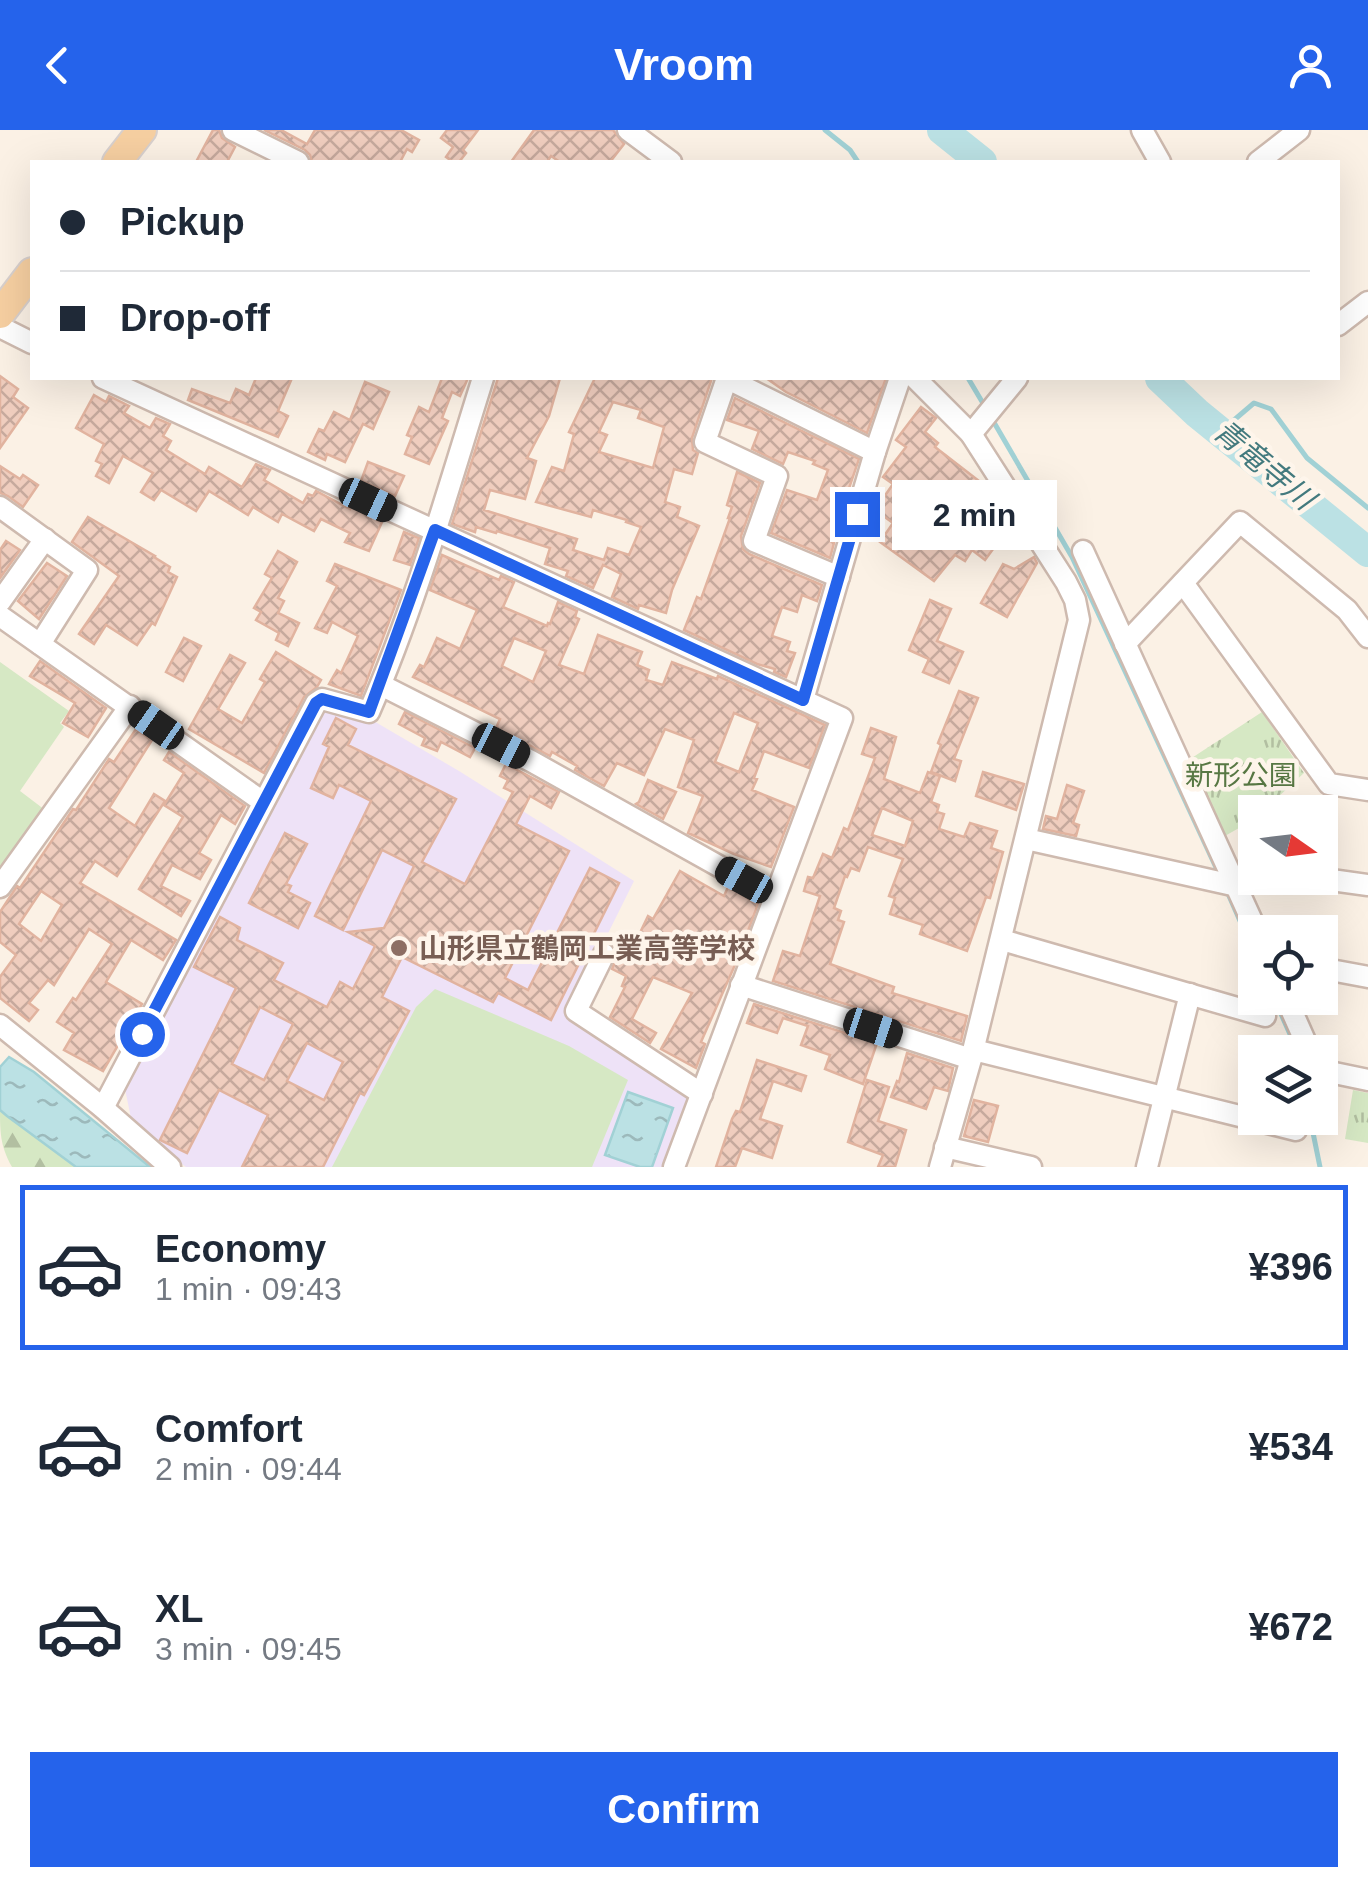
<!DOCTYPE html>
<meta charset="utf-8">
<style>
body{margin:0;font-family:Helvetica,"Noto Sans JP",sans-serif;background:#f6f6f7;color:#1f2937;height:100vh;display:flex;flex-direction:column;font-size:38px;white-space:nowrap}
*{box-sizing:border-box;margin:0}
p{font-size:32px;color:#747a83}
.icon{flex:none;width:55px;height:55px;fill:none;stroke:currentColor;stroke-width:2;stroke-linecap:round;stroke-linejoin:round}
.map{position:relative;height:1037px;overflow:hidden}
.sheet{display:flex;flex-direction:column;background:#fff;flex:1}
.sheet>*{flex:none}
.top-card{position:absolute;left:30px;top:30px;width:1310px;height:220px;border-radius:0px;box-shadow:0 10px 40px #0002;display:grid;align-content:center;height:220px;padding:0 30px;background:#fff}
.needle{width:65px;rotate:104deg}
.fabs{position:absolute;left:1238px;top:665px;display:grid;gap:20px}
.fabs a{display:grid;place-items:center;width:100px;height:100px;border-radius:0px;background:#fff;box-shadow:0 10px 40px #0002;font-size:50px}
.end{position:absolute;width:45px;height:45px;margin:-22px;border:12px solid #2563eb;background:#fff;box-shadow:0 0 0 5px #fff}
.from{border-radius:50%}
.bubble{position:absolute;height:70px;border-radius:0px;background:#fff;box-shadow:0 10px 40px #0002;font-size:32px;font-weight:700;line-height:70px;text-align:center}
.car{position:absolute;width:30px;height:60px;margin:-30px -15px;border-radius:12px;box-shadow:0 0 8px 2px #0007;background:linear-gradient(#222 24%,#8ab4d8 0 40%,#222 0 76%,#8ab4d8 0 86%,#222 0)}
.top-card b{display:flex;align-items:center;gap:35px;height:95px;font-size:38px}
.top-card b+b{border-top:2px solid #e0e1e3}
.top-card i{width:25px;height:25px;background:#1f2937}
ul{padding:18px 0 0;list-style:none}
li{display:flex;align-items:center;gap:30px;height:165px;margin:0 20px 15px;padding:0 10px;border:5px solid transparent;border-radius:0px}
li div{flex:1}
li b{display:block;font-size:38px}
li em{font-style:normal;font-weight:700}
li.on{border-color:#2563eb}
li>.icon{width:90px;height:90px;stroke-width:1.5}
.primary-button{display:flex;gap:20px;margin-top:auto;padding:20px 30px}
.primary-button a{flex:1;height:115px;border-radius:0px;background:#2563eb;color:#fff;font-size:40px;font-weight:700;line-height:115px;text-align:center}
header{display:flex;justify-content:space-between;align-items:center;height:130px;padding:0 30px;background:#2563eb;color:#fff;font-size:45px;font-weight:700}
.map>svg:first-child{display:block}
.education{fill:#eee2f7}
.grass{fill:url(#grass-tufts)}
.forest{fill:url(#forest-firs)}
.garden{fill:#d6e8c4}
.water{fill:url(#water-ripples);stroke:#a1d1d5;stroke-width:2.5}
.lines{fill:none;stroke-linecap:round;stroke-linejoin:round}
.stream{stroke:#a1d1d5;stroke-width:5}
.river{stroke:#bbe1e4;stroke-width:30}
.building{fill:url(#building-cross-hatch);stroke:#e1b39f;stroke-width:2.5;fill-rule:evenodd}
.minor-casing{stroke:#cebaaf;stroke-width:25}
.major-casing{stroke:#d8d0cd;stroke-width:32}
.minor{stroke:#fff;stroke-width:20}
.major{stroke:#f6cfa1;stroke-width:28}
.route{stroke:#2563eb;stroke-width:12}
.education-dot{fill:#8d6e63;stroke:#fef5eb;stroke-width:4}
.labels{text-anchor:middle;stroke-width:9;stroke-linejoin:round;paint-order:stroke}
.park-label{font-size:28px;fill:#587844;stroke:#fef5eb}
.education-label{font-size:28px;font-weight:bold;fill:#785e54;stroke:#fef5eb;text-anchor:start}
.water-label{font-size:30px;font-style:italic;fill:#437a7e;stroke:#fef5eb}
</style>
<header><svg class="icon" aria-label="back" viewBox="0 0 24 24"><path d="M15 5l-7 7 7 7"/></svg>Vroom<svg class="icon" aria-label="person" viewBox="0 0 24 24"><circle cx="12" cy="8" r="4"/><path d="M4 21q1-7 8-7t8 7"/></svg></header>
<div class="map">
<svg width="1368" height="1037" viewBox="0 0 1368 1037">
<defs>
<pattern id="grass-tufts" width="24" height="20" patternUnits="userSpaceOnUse" patternTransform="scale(2.5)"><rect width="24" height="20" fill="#d6e8c4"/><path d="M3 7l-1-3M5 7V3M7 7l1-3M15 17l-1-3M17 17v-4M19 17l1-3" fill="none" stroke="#b2bfa1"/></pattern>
<pattern id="forest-firs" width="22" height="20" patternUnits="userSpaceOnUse" patternTransform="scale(2.5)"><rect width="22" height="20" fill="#d6e8c4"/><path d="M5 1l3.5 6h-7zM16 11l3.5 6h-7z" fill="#b2bfa1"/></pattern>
<pattern id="water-ripples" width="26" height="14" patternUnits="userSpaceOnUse" patternTransform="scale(2.5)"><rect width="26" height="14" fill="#bbe1e4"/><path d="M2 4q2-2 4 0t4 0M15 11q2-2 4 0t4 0" fill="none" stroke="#9cb9bb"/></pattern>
<pattern id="building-cross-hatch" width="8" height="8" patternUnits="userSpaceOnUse" patternTransform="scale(2.5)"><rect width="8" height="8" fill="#efcdbe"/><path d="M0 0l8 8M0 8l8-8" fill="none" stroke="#c6a99d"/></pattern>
</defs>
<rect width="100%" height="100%" fill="#fbf1e5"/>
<path class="education" d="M 325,576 L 372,590 L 459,641 L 634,751 L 567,886 L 690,965 L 662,1037 L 186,1037 L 133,998 L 125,959 L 270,675 Z"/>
<g class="grass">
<path d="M 1262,582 L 1304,643 L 1262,682 L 1255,682 L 1255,689 L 1216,711 L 1181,635 Z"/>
<path d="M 1353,960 L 1368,963 L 1368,1013 L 1345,1009 Z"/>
</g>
<path class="forest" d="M 0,978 L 77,1037 L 12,1037 C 0,1016 0,1002 0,978 Z"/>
<g class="garden">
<path d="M 0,532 L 69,581 L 60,593 L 64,597 L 20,661 L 49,683 L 0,751 Z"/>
<path d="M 435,859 L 569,916 L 628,950 L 592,1037 L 332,1037 L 416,877 Z"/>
</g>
<g class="water">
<path d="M 9,927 L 34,942 L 150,1037 L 76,1037 L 7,986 L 0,980 L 0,937 Z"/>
<path d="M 628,962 L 673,978 L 652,1037 L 640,1037 L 605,1025 Z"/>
</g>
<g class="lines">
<g class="stream">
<path d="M 825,0 L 850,20 L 858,32"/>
<path d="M 968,248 L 987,280"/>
<path d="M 992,289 L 1072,427 L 1219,744"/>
<path d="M 1220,302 L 1254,273 L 1271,279 L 1307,328 L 1368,378"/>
<path d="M 1226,759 L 1255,825"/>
<path d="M 1274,868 L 1293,911 L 1295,922"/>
<path d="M 1310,988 L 1320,1037"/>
</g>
<g class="river">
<path d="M 942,0 L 982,32"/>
<path d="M 1160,248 L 1197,283 L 1368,422"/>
</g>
</g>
<g class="building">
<path d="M 213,0 L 219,0 L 222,8 L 235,17 L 227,32 L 196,32 Z"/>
<path d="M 264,0 L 281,0 L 307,14 L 315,0 L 401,0 L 419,10 L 412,22 L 407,19 L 400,32 L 312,32 L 310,25 L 305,20 Z"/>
<path d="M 447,0 L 478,0 L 463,20 L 466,23 L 459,32 L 453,32 L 446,27 L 453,17 L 441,8 Z"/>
<path d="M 534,0 L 613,0 L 624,14 L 610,32 L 560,32 L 551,26 L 547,32 L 511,32 Z"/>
<path d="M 0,246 L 18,259 L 13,267 L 28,278 L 0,318 Z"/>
<path d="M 256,248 L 292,248 L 278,281 L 288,286 L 278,307 L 188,270 L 192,259 L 230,273 L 236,259 L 249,265 Z"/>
<path d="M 442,248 L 468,248 L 460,266 L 452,262 L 442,288 L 448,291 L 429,334 L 405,324 L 412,307 L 407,305 L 419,277 L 429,282 Z"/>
<path d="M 498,248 L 560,248 L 549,286 L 527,328 L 536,331 L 525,369 L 490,360 L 484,380 L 577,409 L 573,420 L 604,430 L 608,418 L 629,425 L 641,397 L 626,392 L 627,390 L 593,380 L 591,387 L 536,372 L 552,337 L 564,341 L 574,304 L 569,302 L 595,248 L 712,248 L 692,308 L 693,320 L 698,323 L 692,344 L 674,339 L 665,372 L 680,377 L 677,387 L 699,396 L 672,460 L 666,483 L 639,475 L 638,479 L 612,467 L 621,444 L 603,435 L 593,458 L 566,446 L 568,441 L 545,434 L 550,418 L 497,401 L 496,403 L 476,397 L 475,402 L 452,394 ZM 613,272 L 641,280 L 638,288 L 664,297 L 653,338 L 599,322 L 607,305 L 599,302 Z"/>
<path d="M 766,248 L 886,248 L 867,303 L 786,262 Z"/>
<path d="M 365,252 L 389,262 L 373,299 L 363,294 L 345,332 L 327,324 L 325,330 L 308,322 L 319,299 L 324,301 L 334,282 L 350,290 Z"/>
<path d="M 94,265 L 106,272 L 109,266 L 129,276 L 124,283 L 150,298 L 156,288 L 170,294 L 163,306 L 171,311 L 166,320 L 205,344 L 209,337 L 242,357 L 256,334 L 270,340 L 264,350 L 303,373 L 308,364 L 313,366 L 316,361 L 350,379 L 351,377 L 382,392 L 369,421 L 345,412 L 350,403 L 321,389 L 314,401 L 282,384 L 278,392 L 253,377 L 248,385 L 209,361 L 196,381 L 161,360 L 154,370 L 141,362 L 153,343 L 123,326 L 109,353 L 96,346 L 102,334 L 96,331 L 104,314 L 76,298 Z"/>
<path d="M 735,268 L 859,329 L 831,411 L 834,413 L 830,428 L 771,403 L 787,360 L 817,370 L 828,340 L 813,334 L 815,331 L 788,322 L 783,334 L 752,319 L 759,301 L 727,290 Z"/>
<path d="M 921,277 L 936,288 L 925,302 L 938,313 L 935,317 L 979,351 L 975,357 L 999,376 L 990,387 L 1007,400 L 985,430 L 972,420 L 965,431 L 955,425 L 934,451 L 880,412 L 893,393 L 875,380 L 893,354 L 883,347 L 906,317 L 896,310 ZM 928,373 L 954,394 L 937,418 L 909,400 Z"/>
<path d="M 368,332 L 404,346 L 395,366 L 361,351 Z"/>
<path d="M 0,336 L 20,349 L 23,345 L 38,355 L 23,377 L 8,366 L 0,363 Z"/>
<path d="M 737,342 L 760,353 L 741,406 L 743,419 L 749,424 L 822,455 L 817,471 L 802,465 L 797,482 L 782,477 L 772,506 L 790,512 L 787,521 L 795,523 L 786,547 L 774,542 L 775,539 L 757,534 L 684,500 L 697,467 L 701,469 L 730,388 L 728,388 L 732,377 L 727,375 Z"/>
<path d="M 88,387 L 155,426 L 154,427 L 170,437 L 168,442 L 177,447 L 155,495 L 152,493 L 137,515 L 106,495 L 94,514 L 79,504 L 119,446 L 72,412 Z"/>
<path d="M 404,402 L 419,408 L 410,435 L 394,430 Z"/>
<path d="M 6,411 L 20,420 L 0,448 L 0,420 Z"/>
<path d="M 278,421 L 297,432 L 278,468 L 284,471 L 278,483 L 299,493 L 288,516 L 276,510 L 279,503 L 256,490 L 261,482 L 254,478 L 272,448 L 265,444 Z"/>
<path d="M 442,425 L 499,450 L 501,446 L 514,452 L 503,477 L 547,496 L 548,493 L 550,494 L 558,472 L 577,481 L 575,487 L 579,489 L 559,535 L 584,544 L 598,505 L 642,522 L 637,535 L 649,540 L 646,550 L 663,555 L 672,532 L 717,549 L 718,546 L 825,595 L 809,638 L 764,621 L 754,648 L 757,649 L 752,660 L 794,677 L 771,737 L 734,724 L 688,703 L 703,666 L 678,657 L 694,610 L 665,599 L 644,645 L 617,633 L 604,656 L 575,640 L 577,636 L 552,622 L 550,626 L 496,598 L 500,589 L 413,547 L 420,535 L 424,537 L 437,508 L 460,519 L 477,480 L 430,460 ZM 514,508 L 546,521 L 533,552 L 502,536 ZM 734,583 L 758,593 L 739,642 L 715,632 Z"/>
<path d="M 1034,427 L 1037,433 L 1007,487 L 981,473 L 1003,434 L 1014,439 Z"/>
<path d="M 47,433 L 67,446 L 39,489 L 18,471 Z"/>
<path d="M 335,434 L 401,460 L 361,566 L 329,554 L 337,540 L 341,543 L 358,506 L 332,492 L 327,503 L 315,498 L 337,456 L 327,451 Z"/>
<path d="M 930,470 L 951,479 L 937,511 L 963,522 L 949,553 L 923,542 L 929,529 L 909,520 Z"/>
<path d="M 184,508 L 201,516 L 183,551 L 166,542 Z"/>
<path d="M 276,522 L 321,550 L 317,557 L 304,567 L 264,643 L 189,599 L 230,525 L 245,533 L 218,579 L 242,593 L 265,552 L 260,549 Z"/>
<path d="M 40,531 L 106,578 L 88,607 L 63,593 L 75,573 L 30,546 Z"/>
<path d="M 959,561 L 978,568 L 954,629 L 961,631 L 955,651 L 931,642 L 941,615 L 938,613 Z"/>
<path d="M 405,582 L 475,618 L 470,627 L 441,612 L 437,621 L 422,615 L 425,608 L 399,594 Z"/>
<path d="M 336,588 L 356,599 L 348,615 L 456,669 L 422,732 L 465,754 L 513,662 L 504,658 L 508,650 L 500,646 L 506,634 L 559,662 L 551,678 L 530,666 L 516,694 L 569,721 L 505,848 L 528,860 L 590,738 L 619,753 L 551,890 L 498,863 L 493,872 L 402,827 L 382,867 L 409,881 L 364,965 L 360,963 L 323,1037 L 242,1037 L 268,985 L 219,960 L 187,1023 L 160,1010 L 236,858 L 194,837 L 220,787 L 240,798 L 237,810 L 283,833 L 274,850 L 327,877 L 340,852 L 353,859 L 375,816 L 348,802 L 384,798 L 414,736 L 382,720 L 343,800 L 315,786 L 371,671 L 339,655 L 333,668 L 311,658 L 329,617 L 323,614 ZM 260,877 L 293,894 L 264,950 L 232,934 ZM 307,913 L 343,932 L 324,970 L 287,951 Z"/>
<path d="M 871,598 L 896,607 L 884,649 L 920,663 L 928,642 L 940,646 L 931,672 L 939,675 L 937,682 L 944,684 L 939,699 L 964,707 L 970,693 L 997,701 L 991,718 L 1003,722 L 990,768 L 986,767 L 967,821 L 920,804 L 923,795 L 890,784 L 895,768 L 889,766 L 903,729 L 868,717 L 859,741 L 851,738 L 847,747 L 845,746 L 834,778 L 841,781 L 838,790 L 844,792 L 830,834 L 894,857 L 892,863 L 967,886 L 961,911 L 773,851 L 783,821 L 800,826 L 820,766 L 804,761 L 808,747 L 813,748 L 823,724 L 832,728 L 844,698 L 848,700 L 875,628 L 862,624 ZM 882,678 L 913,691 L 905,716 L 872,705 Z"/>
<path d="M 136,599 L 152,610 L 109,678 L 135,696 L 154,664 L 165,671 L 117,746 L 95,731 L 80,753 L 176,810 L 163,830 L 131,810 L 106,852 L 142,874 L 103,941 L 64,920 L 74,903 L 57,892 L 73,868 L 76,870 L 112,814 L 89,799 L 54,855 L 48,850 L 29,873 L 38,880 L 29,891 L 0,868 L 0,847 L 16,825 L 0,812 L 0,782 L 17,756 L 20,758 L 73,679 L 76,680 L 109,629 L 114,632 ZM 41,761 L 62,775 L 41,811 L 19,794 Z"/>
<path d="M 169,622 L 245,676 L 235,694 L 221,685 L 199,723 L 211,730 L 200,749 L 172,735 L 161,756 L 190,771 L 181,786 L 139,759 L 183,687 L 164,675 L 184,643 L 164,630 Z"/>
<path d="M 983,642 L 1024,654 L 1016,680 L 976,666 Z"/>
<path d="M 648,650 L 676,662 L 663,689 L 636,674 L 639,672 Z"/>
<path d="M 1067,655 L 1084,661 L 1073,693 L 1079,695 L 1076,706 L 1043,699 L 1046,686 L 1057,689 Z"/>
<path d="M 285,703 L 307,714 L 286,754 L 291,756 L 288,762 L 310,773 L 298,798 L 249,773 Z"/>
<path d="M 680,741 L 724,766 L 728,757 L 758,774 L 738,828 L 701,912 L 705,914 L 696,938 L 661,919 L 692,863 L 653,847 L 632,889 L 656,903 L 650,913 L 610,887 L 625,857 L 622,856 L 626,846 L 612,839 L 617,826 L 627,830 L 648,786 L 653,789 Z"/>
<path d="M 754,874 L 877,913 L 863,954 L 825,939 L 830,925 L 801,915 L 808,896 L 783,888 L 777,903 L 747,893 Z"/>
<path d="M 907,923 L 953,938 L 948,961 L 934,957 L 926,979 L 891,967 L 897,951 L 899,952 Z"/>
<path d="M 757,930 L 806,946 L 801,961 L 773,951 L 760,989 L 782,996 L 772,1028 L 742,1018 L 735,1037 L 716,1037 L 732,989 L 736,981 L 740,982 Z"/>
<path d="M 867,950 L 889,957 L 878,991 L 906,1000 L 895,1037 L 878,1037 L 883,1025 L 848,1012 Z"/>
<path d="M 974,970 L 998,976 L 988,1012 L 964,1006 Z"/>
</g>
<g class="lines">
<defs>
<g id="minor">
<path d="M 233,0 L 298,32"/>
<path d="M 628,0 L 671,32"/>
<path d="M 1142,0 L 1160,32"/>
<path d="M 1258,32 L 1299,0"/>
<path d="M 1338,195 L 1368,172"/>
<path d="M 0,197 L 32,213"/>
<path d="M 103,248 L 842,588 L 674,1037"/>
<path d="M 726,248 L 875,322"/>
<path d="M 727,248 L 705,312 L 777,346 L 754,411 L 839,447"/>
<path d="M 915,248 L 971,304 L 1066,452 L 1075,470 L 1079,490 L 971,929 L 940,1037"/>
<path d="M 971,304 L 1017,248"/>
<path d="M 0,377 L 87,440 L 40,514"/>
<path d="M 1083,421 L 1257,802"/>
<path d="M 1183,453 L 1329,654 L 1368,660"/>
<path d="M 0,472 L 45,409"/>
<path d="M 0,486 L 263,672"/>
<path d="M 1125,514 L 1240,392 L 1347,480 L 1368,507"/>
<path d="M 381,555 L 531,631 L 774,767"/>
<path d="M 803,570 L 875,322 L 900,248"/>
<path d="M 1026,709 L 1237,756 L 1255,741"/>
<path d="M 1317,748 L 1368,755"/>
<path d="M 0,757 L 130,576"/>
<path d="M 1002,810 L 1265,886"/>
<path d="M 604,824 L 576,881 L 702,964"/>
<path d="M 1320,838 L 1368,847"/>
<path d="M 741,855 L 971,929"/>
<path d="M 1286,868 L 1310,922"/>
<path d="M 0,895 L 103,978 L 170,1037"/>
<path d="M 974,920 L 1296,1000"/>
<path d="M 1320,940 L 1368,950"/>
<path d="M 103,978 L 316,573 L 322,569 L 369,582 C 416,474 448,359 483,248"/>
<path d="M 945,1017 L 1031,1037"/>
<path d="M 1147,1037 L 1190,864"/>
</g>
<g id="major">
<path d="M 117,32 L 142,0"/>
<path d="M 0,184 L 32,142"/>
</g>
</defs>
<use href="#minor" class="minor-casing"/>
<use href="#major" class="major-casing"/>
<use href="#minor" class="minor"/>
<use href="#major" class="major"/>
</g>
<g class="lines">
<path class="route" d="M 142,904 L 316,573 L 322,569 L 369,582 L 435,400 L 803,570 L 857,384"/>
</g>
<circle class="education-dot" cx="399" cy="818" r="10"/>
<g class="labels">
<g class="park-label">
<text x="1241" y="655">新形公園</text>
</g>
<g class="education-label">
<text x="419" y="828">山形県立鶴岡工業高等学校</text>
</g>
<g class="water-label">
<text transform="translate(1264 335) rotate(40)" y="10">青竜寺川</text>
</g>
</g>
</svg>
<div class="fabs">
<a><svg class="needle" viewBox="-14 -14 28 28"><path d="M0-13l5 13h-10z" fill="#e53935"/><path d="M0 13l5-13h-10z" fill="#747a83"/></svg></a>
<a><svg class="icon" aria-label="locate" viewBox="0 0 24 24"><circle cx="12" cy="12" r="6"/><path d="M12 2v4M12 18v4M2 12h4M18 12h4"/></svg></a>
<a><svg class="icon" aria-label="layers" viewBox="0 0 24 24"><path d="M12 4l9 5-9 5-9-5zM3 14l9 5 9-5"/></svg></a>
</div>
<i class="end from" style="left:142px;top:904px"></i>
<i class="end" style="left:857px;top:384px"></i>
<div class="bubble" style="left:892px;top:350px;width:165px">2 min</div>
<i class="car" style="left:368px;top:370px;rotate:115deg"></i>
<i class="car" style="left:156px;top:595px;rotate:305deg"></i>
<i class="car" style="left:501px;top:616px;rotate:117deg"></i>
<i class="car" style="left:744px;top:750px;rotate:299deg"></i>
<i class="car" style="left:873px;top:898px;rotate:108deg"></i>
<div class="top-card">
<b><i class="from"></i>Pickup</b>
<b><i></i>Drop-off</b>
</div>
</div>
<section class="sheet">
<ul>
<li class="on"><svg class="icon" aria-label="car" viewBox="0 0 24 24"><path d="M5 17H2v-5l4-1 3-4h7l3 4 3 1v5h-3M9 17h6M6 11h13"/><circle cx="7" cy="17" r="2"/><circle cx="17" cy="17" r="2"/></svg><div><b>Economy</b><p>1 min · 09:43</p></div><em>¥396</em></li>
<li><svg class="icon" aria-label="car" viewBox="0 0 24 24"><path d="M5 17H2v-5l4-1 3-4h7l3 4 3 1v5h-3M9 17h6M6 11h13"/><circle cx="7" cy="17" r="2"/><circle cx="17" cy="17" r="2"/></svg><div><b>Comfort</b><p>2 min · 09:44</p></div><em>¥534</em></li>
<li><svg class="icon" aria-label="car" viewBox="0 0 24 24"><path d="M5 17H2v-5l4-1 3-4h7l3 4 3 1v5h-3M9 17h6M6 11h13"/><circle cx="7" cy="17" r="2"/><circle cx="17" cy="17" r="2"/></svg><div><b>XL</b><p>3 min · 09:45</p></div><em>¥672</em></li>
</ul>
<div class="primary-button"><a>Confirm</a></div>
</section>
